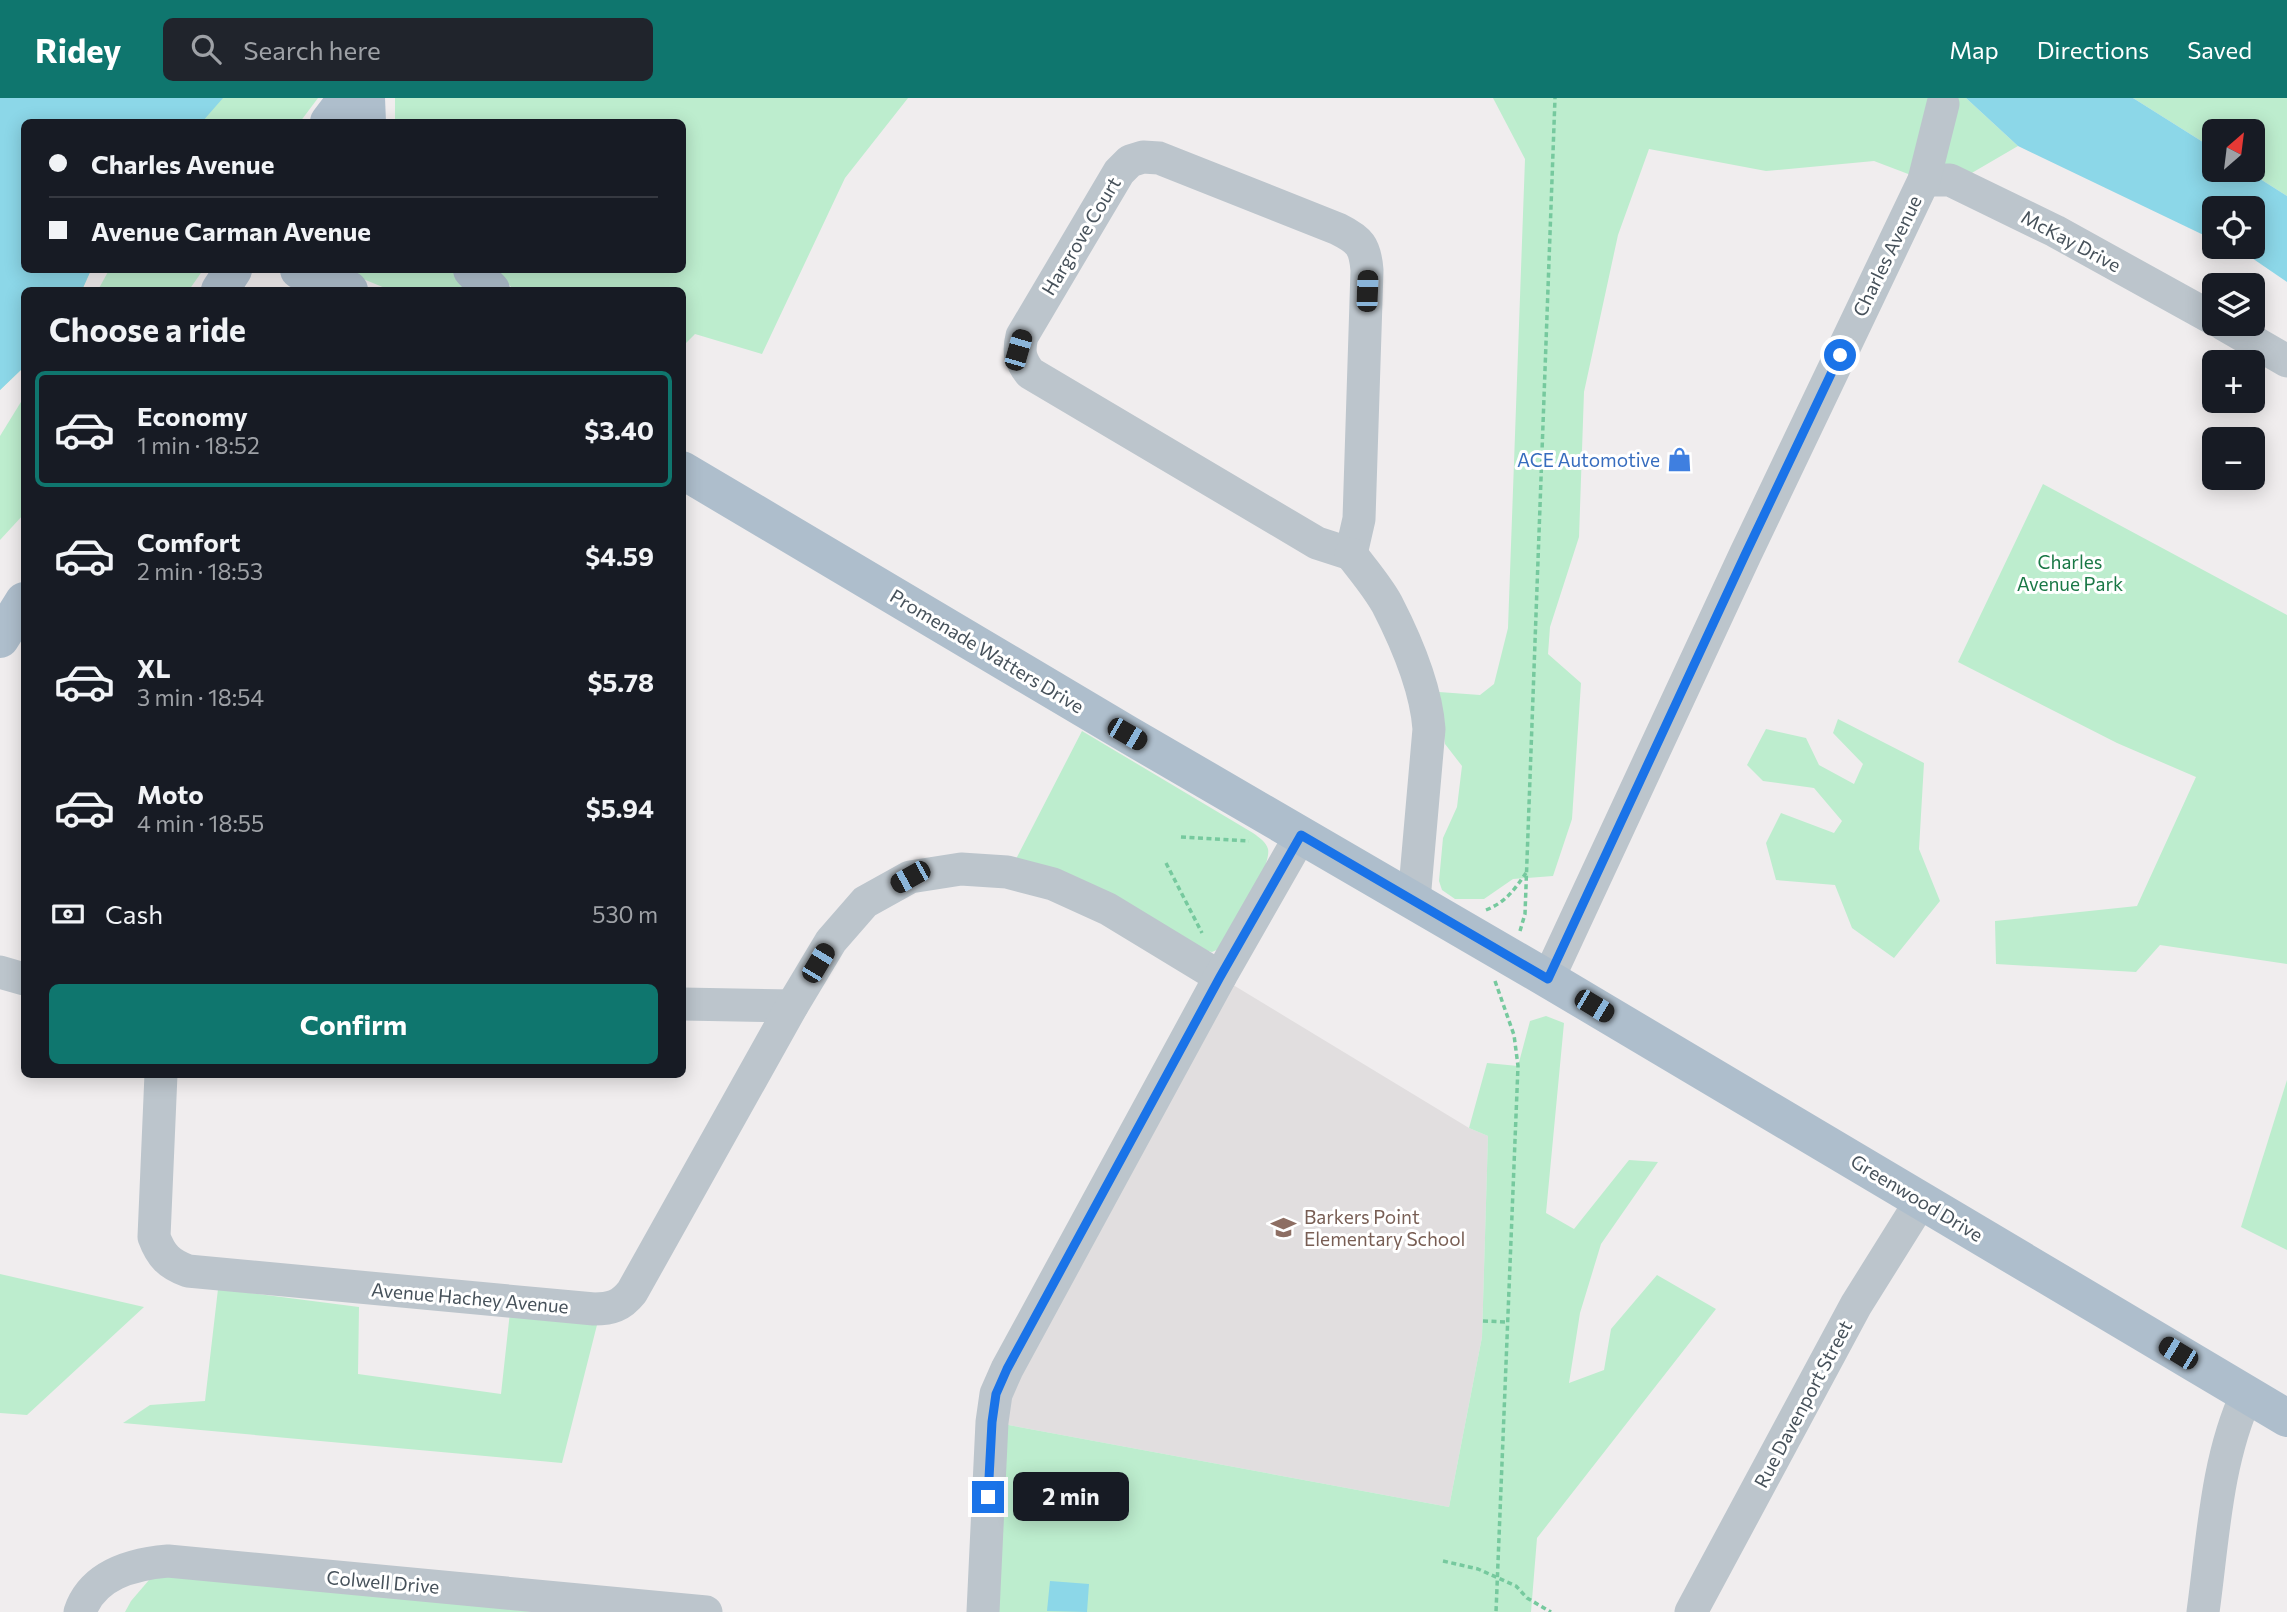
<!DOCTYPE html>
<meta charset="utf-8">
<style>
body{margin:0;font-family:Commissioner,sans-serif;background:#20242c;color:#f1f3f6;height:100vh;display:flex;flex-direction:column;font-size:26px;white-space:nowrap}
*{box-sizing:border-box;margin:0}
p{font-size:23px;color:#9ea1a6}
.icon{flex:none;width:38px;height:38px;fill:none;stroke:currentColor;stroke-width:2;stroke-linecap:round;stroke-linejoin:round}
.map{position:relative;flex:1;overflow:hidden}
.drawer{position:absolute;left:21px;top:189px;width:665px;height:791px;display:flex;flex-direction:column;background:#171b24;border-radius:10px;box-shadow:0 4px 18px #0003}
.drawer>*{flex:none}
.top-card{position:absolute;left:21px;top:21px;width:665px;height:154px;border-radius:10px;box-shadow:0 4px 18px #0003;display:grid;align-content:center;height:154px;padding:0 28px;background:#171b24}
.needle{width:46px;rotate:28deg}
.buttons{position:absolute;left:2202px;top:21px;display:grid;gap:14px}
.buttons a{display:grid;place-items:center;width:63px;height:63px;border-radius:10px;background:#171b24;box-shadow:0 4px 18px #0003;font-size:35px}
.end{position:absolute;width:32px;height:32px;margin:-16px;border:9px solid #1a73e8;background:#fff;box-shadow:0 0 0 4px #fff}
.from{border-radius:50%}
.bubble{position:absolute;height:49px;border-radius:10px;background:#171b24;box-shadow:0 4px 18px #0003;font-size:23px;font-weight:700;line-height:49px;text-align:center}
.car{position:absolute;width:21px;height:42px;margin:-21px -10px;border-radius:9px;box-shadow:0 0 5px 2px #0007;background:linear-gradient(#222 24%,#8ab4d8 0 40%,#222 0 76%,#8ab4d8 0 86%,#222 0)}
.top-card b{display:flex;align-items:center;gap:24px;height:66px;font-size:26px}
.top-card b+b{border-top:2px solid #363941}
.top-card i{width:18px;height:18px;background:#f1f3f6}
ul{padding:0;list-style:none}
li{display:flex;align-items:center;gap:21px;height:116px;margin:0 14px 10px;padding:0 14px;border:4px solid transparent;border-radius:10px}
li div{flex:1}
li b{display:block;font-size:26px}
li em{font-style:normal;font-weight:700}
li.on{border-color:#0f766e}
li>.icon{width:63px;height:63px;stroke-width:1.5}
h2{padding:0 28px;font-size:32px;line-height:84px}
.pay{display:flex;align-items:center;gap:18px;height:77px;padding:0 28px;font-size:26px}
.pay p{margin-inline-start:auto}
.action{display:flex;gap:14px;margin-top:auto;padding:14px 28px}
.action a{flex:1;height:80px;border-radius:10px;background:#0f766e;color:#fff;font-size:28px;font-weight:700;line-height:80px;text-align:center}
header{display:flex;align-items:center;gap:42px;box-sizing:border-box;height:98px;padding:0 35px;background:#0f766e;color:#fff}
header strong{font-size:33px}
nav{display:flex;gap:38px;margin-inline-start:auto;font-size:24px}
.search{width:490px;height:63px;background:#20242c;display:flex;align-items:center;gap:18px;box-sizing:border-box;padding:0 24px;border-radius:10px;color:#9ea1a6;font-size:26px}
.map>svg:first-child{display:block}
.education{fill:#e1dedf}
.green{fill:#bdedce}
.water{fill:#8cd7e8}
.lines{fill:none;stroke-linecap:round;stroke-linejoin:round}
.path{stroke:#76c99e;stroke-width:3.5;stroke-dasharray:5 3.5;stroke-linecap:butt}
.minor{stroke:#bcc5cc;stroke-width:33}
.major{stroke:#aebecc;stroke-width:38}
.route{stroke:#1a73e8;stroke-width:9}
.labels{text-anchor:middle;stroke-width:6;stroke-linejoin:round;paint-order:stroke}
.street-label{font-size:19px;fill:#46515a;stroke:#fff}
.shop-label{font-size:19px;fill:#366cbe;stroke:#fff;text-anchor:end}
.park-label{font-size:19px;fill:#1a7846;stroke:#fff}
.education-label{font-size:19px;fill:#785e54;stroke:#fff;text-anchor:start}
</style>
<header>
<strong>Ridey</strong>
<div class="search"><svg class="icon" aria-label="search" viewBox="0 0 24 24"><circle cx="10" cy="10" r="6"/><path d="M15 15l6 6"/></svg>Search here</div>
<nav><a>Map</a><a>Directions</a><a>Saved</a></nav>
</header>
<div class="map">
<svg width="2287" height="1514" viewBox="0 0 2287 1514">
<rect width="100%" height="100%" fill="#f0edee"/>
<path class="education" d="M 1220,879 L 1469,1030 L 1488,1038 L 1482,1239 L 1449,1409 L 992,1324 Z"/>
<g class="green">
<path d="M 0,0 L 318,0 L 300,24 L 24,24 L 24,172 L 91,172 L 82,192 L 24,192 L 24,269 L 0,292 Z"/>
<path d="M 395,0 L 908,0 L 845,80 L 762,256 L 695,236 L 683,248 L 682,192 L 514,192 L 495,172 L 682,172 L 682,24 L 395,24 Z"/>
<path d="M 1493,0 L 1966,0 L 2018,48 L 1970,76 L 1924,82 L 1874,63 L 1766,73 L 1649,51 L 1618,137 L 1584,294 L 1579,439 L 1550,529 L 1548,556 L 1581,585 L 1572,721 L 1553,778 L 1513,781 L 1484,801 L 1455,801 L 1442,792 L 1439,783 L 1443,740 L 1457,709 L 1462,668 L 1445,646 L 1439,594 L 1480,597 L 1494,586 L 1508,530 L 1525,61 Z"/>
<path d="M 2133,0 L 2287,0 L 2287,98 L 2246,72 L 2252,72 L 2252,33 L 2214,33 L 2214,51 Z"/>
<path d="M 109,172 L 203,172 L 189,192 L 98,192 Z"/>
<path d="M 341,172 L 455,172 L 474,192 L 390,192 Z"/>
<path d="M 24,299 L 24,416 L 0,442 L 0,338 Z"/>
<path d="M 2043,386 L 2287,517 L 2287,866 L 2160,847 L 2136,874 L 1996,866 L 1995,823 L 2137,808 L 2196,679 L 2117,645 L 1958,564 Z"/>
<path d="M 1838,621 L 1924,665 L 1919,751 L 1940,803 L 1894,860 L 1852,830 L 1835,787 L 1776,782 L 1766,745 L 1781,715 L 1834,735 L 1842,723 L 1814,690 L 1763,683 L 1747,667 L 1766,631 L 1806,640 L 1819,667 L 1854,686 L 1863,666 L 1833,635 Z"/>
<path d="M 1082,633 L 1253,735 C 1260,740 1266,744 1268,751 C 1272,770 1230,833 1219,851 L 1212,854 L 1193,849 L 1016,761 Z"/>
<path d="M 1546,918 L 1564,925 L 1546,1115 L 1574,1131 L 1629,1062 L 1658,1064 L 1601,1146 L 1580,1215 L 1569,1285 L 1604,1272 L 1611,1231 L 1657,1177 L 1716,1211 L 1537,1440 L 1531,1514 L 983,1514 L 992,1324 L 1449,1409 L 1482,1239 L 1488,1038 L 1469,1030 L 1487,965 L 1518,968 L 1530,923 Z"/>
<path d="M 2287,982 L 2287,1152 L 2241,1129 Z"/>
<path d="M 0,1176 L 144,1209 L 27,1317 L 0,1315 Z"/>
<path d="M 218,1191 L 359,1209 L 358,1276 L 501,1296 L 510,1214 L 598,1223 L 562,1365 L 123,1325 L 150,1307 L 205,1303 Z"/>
<path d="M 155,1475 L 536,1514 L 125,1514 L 131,1503 Z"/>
</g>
<g class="water">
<path d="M 0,0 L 223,0 L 202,24 L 24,24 L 24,172 L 91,172 L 82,192 L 24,192 L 24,269 L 0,292 Z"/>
<path d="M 1966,0 L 2133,0 L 2214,51 L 2214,72 L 2246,72 L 2287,98 L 2287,184 L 2249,158 L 2228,149 L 2252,149 L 2252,110 L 2214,110 L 2214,142 L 2018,48 Z"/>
<path d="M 1050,1483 L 1089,1486 L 1087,1514 L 1047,1513 Z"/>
</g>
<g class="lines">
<g class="path">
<path d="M 1181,739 L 1249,743"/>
<path d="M 1166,765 L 1202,835"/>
<path d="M 1486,812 C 1506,804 1514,792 1526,775"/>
<path d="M 1520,833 L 1525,816 L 1555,0"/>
<path d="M 1495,883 L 1514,937 L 1518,968 L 1496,1514"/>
<path d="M 1483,1223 L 1507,1224"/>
<path d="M 1443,1463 L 1478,1471 L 1516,1488 L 1527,1500 L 1551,1514"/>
</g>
<g class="minor">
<path d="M 1143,59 L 1159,60 L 1338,131 C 1360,142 1365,148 1367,172 L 1359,421 L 1351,456 L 1317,445 L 1030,275 C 1020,262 1018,254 1022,238 L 1119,74 L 1130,63 Z"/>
<path d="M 1924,82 L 1950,82 L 2055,133 L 2214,221"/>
<path d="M 2223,226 L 2287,263"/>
<path d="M 1351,456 C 1363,472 1377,488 1387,506 C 1406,543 1426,589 1429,631 L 1414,802"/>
<path d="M 0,874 L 24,881"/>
<path d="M 1548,881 L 1745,457 L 1924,82 L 1943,6"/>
<path d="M 682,906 L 792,908"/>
<path d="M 161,976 L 154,1139 C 161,1158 169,1166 188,1173 L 594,1211 C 611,1211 621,1208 632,1194 L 792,908 L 831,843 L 865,804 L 910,779 L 961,771 L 1007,774 L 1053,786 L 1108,811 L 1220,879"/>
<path d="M 80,1514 C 93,1476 133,1466 168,1463 L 706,1514"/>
<path d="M 983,1514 L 992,1324 L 996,1296 L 1007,1271 L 1220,879 L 1301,737"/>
<path d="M 1691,1514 L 1856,1207 L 1921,1103"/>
<path d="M 2203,1514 C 2213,1442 2216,1363 2247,1296"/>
</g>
<g class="major">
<path d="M 366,0 L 367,24"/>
<path d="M 329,24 L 347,0"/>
<path d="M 299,172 L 349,192"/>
<path d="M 472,172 L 491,192"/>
<path d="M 220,192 L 233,172"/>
<path d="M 682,372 L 1127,636 L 1548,881 L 2287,1320"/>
<path d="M 0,541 L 24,503"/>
</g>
</g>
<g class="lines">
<path class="route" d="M 988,1399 L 992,1324 L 996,1296 L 1007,1271 L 1220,879 L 1301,737 L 1548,881 L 1745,457 L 1840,257"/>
</g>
<defs>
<symbol id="shop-bare" viewBox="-9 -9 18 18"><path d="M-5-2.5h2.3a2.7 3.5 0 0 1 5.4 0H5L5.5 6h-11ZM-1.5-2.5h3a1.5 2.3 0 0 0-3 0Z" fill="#3f7fe0" stroke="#fff" stroke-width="2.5" paint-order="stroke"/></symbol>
<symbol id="school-bare" viewBox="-9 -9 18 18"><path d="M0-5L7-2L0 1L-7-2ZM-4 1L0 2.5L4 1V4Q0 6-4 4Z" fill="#8d6e63" stroke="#fff" stroke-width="2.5" paint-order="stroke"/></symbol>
</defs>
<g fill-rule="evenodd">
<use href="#shop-bare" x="1662" y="344" width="35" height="35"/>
<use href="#school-bare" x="1266" y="1112" width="35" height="35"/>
</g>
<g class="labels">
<g class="street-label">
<text transform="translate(1081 138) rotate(-59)" y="7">Hargrove Court</text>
<text transform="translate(2071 143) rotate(28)" y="7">McKay Drive</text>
<text transform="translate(1887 158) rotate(-64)" y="7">Charles Avenue</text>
<text transform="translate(987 553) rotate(31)" y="7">Promenade Watters Drive</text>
<text transform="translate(1917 1100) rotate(31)" y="7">Greenwood Drive</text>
<text transform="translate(470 1200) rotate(5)" y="7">Avenue Hachey Avenue</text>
<text transform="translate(1803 1306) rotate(-62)" y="7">Rue Davenport Street</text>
<text transform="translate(383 1484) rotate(5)" y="7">Colwell Drive</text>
</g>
<g class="shop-label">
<text x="1660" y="369">ACE Automotive</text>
</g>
<g class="park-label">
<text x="2070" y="471">Charles<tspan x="2070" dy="22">Avenue Park</tspan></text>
</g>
<g class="education-label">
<text x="1304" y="1126">Barkers Point<tspan x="1304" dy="22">Elementary School</tspan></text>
</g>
</g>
</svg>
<div class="buttons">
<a><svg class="needle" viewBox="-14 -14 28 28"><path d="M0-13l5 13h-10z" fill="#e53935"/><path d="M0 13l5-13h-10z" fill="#9ea1a6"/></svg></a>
<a><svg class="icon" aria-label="locate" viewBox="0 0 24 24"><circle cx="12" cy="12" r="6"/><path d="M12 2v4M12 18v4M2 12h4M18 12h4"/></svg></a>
<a><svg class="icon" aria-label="layers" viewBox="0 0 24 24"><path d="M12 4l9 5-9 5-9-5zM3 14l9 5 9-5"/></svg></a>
<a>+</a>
<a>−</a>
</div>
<i class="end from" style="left:1840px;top:257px"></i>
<i class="end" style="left:988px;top:1399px"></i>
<div class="bubble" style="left:1013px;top:1374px;width:116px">2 min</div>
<i class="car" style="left:1367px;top:193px;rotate:2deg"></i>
<i class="car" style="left:1018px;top:252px;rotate:16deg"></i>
<i class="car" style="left:1127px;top:636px;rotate:120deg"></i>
<i class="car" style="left:910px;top:779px;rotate:241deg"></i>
<i class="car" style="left:818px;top:865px;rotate:31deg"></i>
<i class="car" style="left:1594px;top:908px;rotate:121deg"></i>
<i class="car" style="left:2178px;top:1255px;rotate:301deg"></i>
<div class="top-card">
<b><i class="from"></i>Charles Avenue</b>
<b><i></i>Avenue Carman Avenue</b>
</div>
<section class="drawer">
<h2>Choose a ride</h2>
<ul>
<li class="on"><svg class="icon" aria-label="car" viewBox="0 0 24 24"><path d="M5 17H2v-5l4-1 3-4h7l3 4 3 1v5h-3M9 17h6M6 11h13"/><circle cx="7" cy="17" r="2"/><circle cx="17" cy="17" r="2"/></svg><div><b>Economy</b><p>1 min · 18:52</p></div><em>$3.40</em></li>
<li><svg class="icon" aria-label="car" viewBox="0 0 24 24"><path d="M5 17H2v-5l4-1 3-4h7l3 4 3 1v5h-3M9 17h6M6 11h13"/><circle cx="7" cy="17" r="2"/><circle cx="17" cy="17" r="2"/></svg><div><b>Comfort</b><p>2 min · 18:53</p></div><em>$4.59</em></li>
<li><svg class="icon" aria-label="car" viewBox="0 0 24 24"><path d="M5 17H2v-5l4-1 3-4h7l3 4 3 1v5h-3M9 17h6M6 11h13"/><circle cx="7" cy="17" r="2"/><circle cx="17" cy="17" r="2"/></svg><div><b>XL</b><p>3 min · 18:54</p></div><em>$5.78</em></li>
<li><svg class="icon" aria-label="car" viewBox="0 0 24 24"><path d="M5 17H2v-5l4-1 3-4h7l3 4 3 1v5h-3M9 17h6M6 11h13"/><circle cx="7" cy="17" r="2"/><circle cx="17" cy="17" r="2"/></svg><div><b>Moto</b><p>4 min · 18:55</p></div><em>$5.94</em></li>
</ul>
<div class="pay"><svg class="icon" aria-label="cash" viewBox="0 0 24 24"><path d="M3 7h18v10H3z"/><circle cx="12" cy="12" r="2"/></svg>Cash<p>530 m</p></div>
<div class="action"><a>Confirm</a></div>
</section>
</div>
